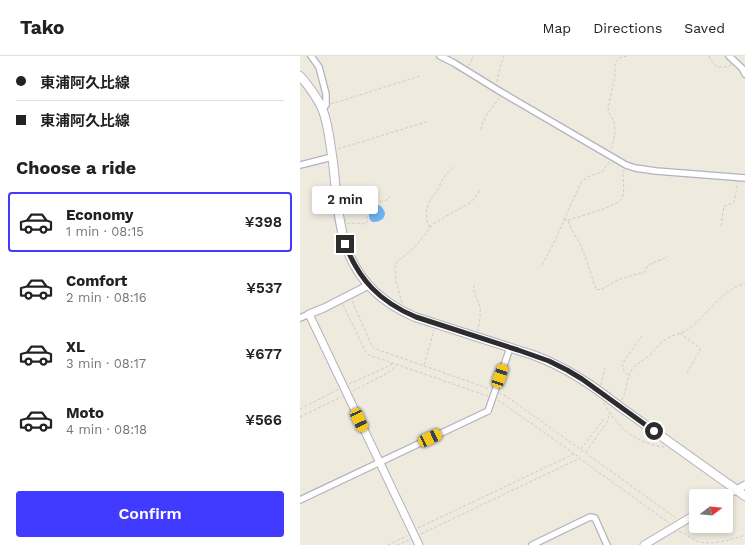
<!DOCTYPE html>
<meta charset="utf-8">
<style>
body{margin:0;font-family:"Work Sans","Noto Sans JP",sans-serif;background:#f6f6f6;color:#222;height:100vh;display:flex;flex-direction:column;font-size:15px;white-space:nowrap}
*{box-sizing:border-box;margin:0}
p{font-size:13px;color:#767676}
.icon{flex:none;width:22px;height:22px;fill:none;stroke:currentColor;stroke-width:2;stroke-linecap:round;stroke-linejoin:round}
.map{position:relative;flex:1;overflow:hidden}
.sheet{display:flex;flex-direction:column;background:#fff;width:300px}
.sheet>*{flex:none}
.guide{display:grid;align-content:center;height:88px;padding:0 16px;background:#fff}
.needle{width:26px;rotate:74deg}
.buttons{position:absolute;left:389px;top:433px;display:grid;gap:8px}
.buttons a{display:grid;place-items:center;width:44px;height:44px;border-radius:4px;background:#fff;box-shadow:0 2px 6px #0003;font-size:20px}
.end{position:absolute;width:18px;height:18px;margin:-9px;border:5px solid #2c2c2c;background:#fff;box-shadow:0 0 0 2px #fff}
.from{border-radius:50%}
.bubble{position:absolute;height:28px;border-radius:4px;background:#fff;box-shadow:0 2px 6px #0003;font-size:13px;font-weight:600;line-height:28px;text-align:center}
.car{position:absolute;width:12px;height:24px;margin:-12px -6px;border-radius:5px;box-shadow:0 0 3px 1px #0007;background:linear-gradient(#f5c518 24%,#345 0 40%,#f5c518 0 76%,#345 0 86%,#f5c518 0)}
.guide b{display:flex;align-items:center;gap:14px;height:38px;font-size:15px}
.guide b+b{border-top:1px solid #e0e0e0}
.guide i{width:10px;height:10px;background:#222}
ul{padding:0;list-style:none}
li{display:flex;align-items:center;gap:12px;height:60px;margin:0 8px 6px;padding:0 8px;border:2px solid transparent;border-radius:4px}
li div{flex:1}
li b{display:block;font-size:15px}
li em{font-style:normal;font-weight:600}
li.current{border-color:#403bfe}
li>.icon{width:36px;height:36px;stroke-width:1.5}
h2{padding:0 16px;font-size:18px;line-height:48px}
.button{display:flex;gap:8px;margin-top:auto;padding:8px 16px}
.button a{flex:1;height:46px;border-radius:4px;background:#403bfe;color:#fff;font-size:16px;font-weight:600;line-height:46px;text-align:center}
header{display:flex;align-items:center;gap:24px;box-sizing:border-box;height:56px;padding:0 20px;background:#fff;border-bottom:1px solid #e0e0e0}
header strong{font-size:19px}
nav{display:flex;gap:22px;margin-inline-start:auto;font-size:14px}
main{display:flex;flex:1;min-height:0}
.map>svg:first-child{display:block}
.water{fill:#6fb3f2}
.lines{fill:none;stroke-linecap:round;stroke-linejoin:round}
.minor-casing{stroke:#b2b2c0;stroke-width:8}
.tertiary-casing{stroke:#b2b2c0;stroke-width:9}
.secondary-casing{stroke:#b2b2c0;stroke-width:10}
.path{stroke:#ccc;stroke-width:1;stroke-dasharray:3 2;stroke-linecap:butt}
.minor{stroke:#fff;stroke-width:5.5}
.tertiary{stroke:#fff;stroke-width:7}
.secondary{stroke:#fff;stroke-width:8}
.route{stroke:#2c2c2c;stroke-width:5}
</style>
<header>
<strong>Tako</strong>
<nav><a>Map</a><a>Directions</a><a>Saved</a></nav>
</header>
<main>
<section class="sheet">
<div class="guide">
<b><i class="from"></i>東浦阿久比線</b>
<b><i></i>東浦阿久比線</b>
</div>
<h2>Choose a ride</h2>
<ul>
<li class="current"><svg class="icon" aria-label="car" viewBox="0 0 24 24"><path d="M5 17H2v-5l4-1 3-4h7l3 4 3 1v5h-3M9 17h6M6 11h13"/><circle cx="7" cy="17" r="2"/><circle cx="17" cy="17" r="2"/></svg><div><b>Economy</b><p>1 min · 08:15</p></div><em>¥398</em></li>
<li><svg class="icon" aria-label="car" viewBox="0 0 24 24"><path d="M5 17H2v-5l4-1 3-4h7l3 4 3 1v5h-3M9 17h6M6 11h13"/><circle cx="7" cy="17" r="2"/><circle cx="17" cy="17" r="2"/></svg><div><b>Comfort</b><p>2 min · 08:16</p></div><em>¥537</em></li>
<li><svg class="icon" aria-label="car" viewBox="0 0 24 24"><path d="M5 17H2v-5l4-1 3-4h7l3 4 3 1v5h-3M9 17h6M6 11h13"/><circle cx="7" cy="17" r="2"/><circle cx="17" cy="17" r="2"/></svg><div><b>XL</b><p>3 min · 08:17</p></div><em>¥677</em></li>
<li><svg class="icon" aria-label="car" viewBox="0 0 24 24"><path d="M5 17H2v-5l4-1 3-4h7l3 4 3 1v5h-3M9 17h6M6 11h13"/><circle cx="7" cy="17" r="2"/><circle cx="17" cy="17" r="2"/></svg><div><b>Moto</b><p>4 min · 08:18</p></div><em>¥566</em></li>
</ul>
<div class="button"><a>Confirm</a></div>
</section>
<div class="map">
<svg width="445" height="489" viewBox="0 0 445 489">
<rect width="100%" height="100%" fill="#eeeade"/>
<path class="water" d="M 77,148 C 82,150 87,156 84,161 C 83,163 81,164 79,165 C 66,171 66,151 77,148 Z"/>
<g class="lines">
<defs>
<g id="minor">
<path d="M 11,0 L 19,11 L 26,38 L 26,49 L 22,53"/>
<path d="M 140,0 L 154,7 L 201,36 L 326,109 L 335,112 L 356,115 L 445,122"/>
<path d="M 429,0 L 442,12 L 445,18"/>
<path d="M 0,109 L 32,101"/>
<path d="M 0,262 L 9,258"/>
<path d="M 0,444 L 188,355 L 210,292"/>
<path d="M 232,489 L 290,461 L 295,462 L 307,489"/>
</g>
<g id="tertiary">
<path d="M 69,229 L 24,252 L 9,258 L 119,489"/>
<path d="M 425,440 L 445,429"/>
<path d="M 344,489 L 396,458"/>
</g>
<path id="secondary" d="M 0,20 C 9,30 16,40 22,52 C 29,69 30,88 33,106 C 36,132 37,161 45,187 C 56,223 82,247 115,261 L 233,299 C 266,311 292,329 319,350 L 445,440"/>
</defs>
<use href="#minor" class="minor-casing"/>
<use href="#tertiary" class="tertiary-casing"/>
<use href="#secondary" class="secondary-casing"/>
<g class="path">
<path d="M 409,0 C 415,12 419,13 432,9"/>
<path d="M 168,9 L 169,9 L 171,7 L 173,0"/>
<path d="M 197,26 L 200,11 L 204,0"/>
<path d="M 31,48 L 120,20"/>
<path d="M 181,74 C 183,59 192,53 199,42"/>
<path d="M 38,93 L 129,65"/>
<path d="M 311,93 C 314,85 317,72 313,64 C 311,59 308,57 308,52 L 315,20 L 315,7 L 319,2 L 327,0"/>
<path d="M 264,164 L 268,164 C 270,173 277,182 281,190 C 287,204 291,219 296,233 L 297,234 C 305,233 311,227 318,224 C 326,221 335,218 344,217 C 345,215 346,213 347,211 C 352,205 362,205 368,200"/>
<path d="M 268,164 C 278,161 319,150 322,142 C 325,134 323,124 323,116 L 325,113"/>
<path d="M 47,168 L 52,167 L 66,168 L 67,166 L 68,153 L 70,148 L 87,144 L 90,140"/>
<path d="M 421,170 L 424,150 L 433,147 L 434,146 L 438,126"/>
<path d="M 130,171 C 125,165 126,154 129,146 C 131,142 135,138 138,133 C 139,131 140,129 141,127 C 143,121 150,114 155,110"/>
<path d="M 242,209 L 254,187 L 267,157 L 281,127 L 287,121 L 302,116 L 309,106"/>
<path d="M 174,229 C 172,237 178,243 180,251 C 181,259 179,267 178,275"/>
<path d="M 52,245 L 72,290 L 76,293 L 190,333"/>
<path d="M 102,247 L 96,225 L 95,211 L 97,206 L 115,191 L 133,168 L 143,162 L 170,147 L 176,140 L 180,134"/>
<path d="M 43,249 L 66,296 L 69,299 L 188,340"/>
<path d="M 380,277 L 400,292 L 400,295 L 398,298 L 386,318"/>
<path d="M 124,309 L 134,274"/>
<path d="M 328,319 L 324,315 L 322,308 L 342,280"/>
<path d="M 49,328 L 91,309 L 92,307"/>
<path d="M 301,329 L 305,312"/>
<path d="M 53,335 L 89,316 L 94,312 L 96,309"/>
<path d="M 199,337 L 206,340 L 376,462"/>
<path d="M 198,344 L 279,401"/>
<path d="M 322,344 C 327,334 326,322 333,312 C 338,307 344,304 350,299 C 356,293 360,286 368,282 C 375,278 384,277 390,272 C 407,259 423,232 445,228"/>
<path d="M 304,347 C 308,354 312,361 318,367 C 328,381 348,389 364,391"/>
<path d="M 0,353 L 39,333"/>
<path d="M 0,361 L 41,341"/>
<path d="M 281,393 L 304,363"/>
<path d="M 286,396 L 307,366 L 310,357"/>
<path d="M 118,472 L 274,398"/>
<path d="M 379,475 C 386,478 392,483 399,486 C 415,489 430,484 445,479"/>
<path d="M 121,478 L 278,403 L 279,402 L 369,467"/>
<path d="M 88,489 L 107,480"/>
<path d="M 97,489 L 109,484"/>
</g>
<use href="#minor" class="minor"/>
<use href="#tertiary" class="tertiary"/>
<use href="#secondary" class="secondary"/>
</g>
<g class="lines">
<path class="route" d="M 45,188 C 59,224 80,246 116,261 L 218,294 L 249,305 L 267,314 L 282,323 L 354,375"/>
</g>
</svg>
<div class="buttons">
<a><svg class="needle" viewBox="-14 -14 28 28"><path d="M0-13l5 13h-10z" fill="#e53935"/><path d="M0 13l5-13h-10z" fill="#767676"/></svg></a>
</div>
<i class="end from" style="left:354px;top:375px"></i>
<i class="end" style="left:45px;top:188px"></i>
<div class="bubble" style="left:12px;top:130px;width:66px">2 min</div>
<i class="car" style="left:200px;top:320px;rotate:19deg"></i>
<i class="car" style="left:59px;top:364px;rotate:155deg"></i>
<i class="car" style="left:130px;top:382px;rotate:65deg"></i>
</div>
</main>
